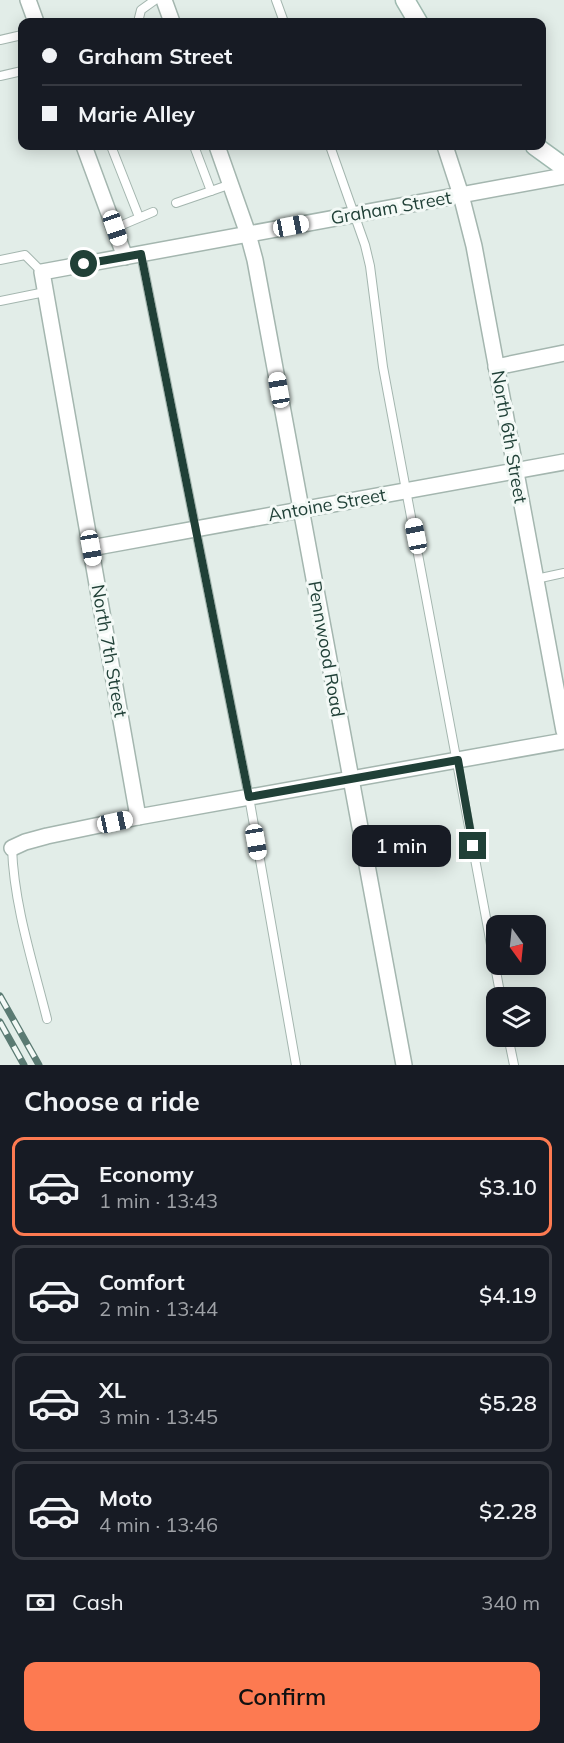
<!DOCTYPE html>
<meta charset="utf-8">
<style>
body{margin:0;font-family:Mulish,sans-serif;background:#20242c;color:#f1f3f6;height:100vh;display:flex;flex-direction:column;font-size:22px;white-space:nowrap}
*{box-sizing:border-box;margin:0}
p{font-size:20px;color:#9ea1a6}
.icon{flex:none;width:33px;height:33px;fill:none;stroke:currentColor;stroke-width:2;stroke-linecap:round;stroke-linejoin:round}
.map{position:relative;height:1065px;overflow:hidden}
.drawer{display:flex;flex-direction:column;background:#171b24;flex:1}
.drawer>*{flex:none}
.hud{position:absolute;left:18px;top:18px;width:528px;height:132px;border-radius:12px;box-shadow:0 3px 15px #0003;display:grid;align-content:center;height:132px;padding:0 24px;background:#171b24}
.needle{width:39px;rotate:165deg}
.buttons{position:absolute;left:486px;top:915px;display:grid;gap:12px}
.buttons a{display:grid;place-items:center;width:60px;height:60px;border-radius:12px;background:#171b24;box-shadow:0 3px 15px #0003;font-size:30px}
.end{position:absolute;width:27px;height:27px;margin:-14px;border:8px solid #204037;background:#fff;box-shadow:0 0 0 3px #fff}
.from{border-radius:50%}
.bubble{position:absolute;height:42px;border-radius:12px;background:#171b24;box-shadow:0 3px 15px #0003;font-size:20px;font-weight:600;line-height:42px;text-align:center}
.car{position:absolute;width:18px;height:36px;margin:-18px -9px;border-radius:8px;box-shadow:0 0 4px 2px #0007;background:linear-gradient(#fff 24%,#345 0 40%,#fff 0 76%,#345 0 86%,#fff 0)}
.hud b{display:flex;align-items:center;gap:21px;height:57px;font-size:22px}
.hud b+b{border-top:2px solid #363941}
.hud i{width:15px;height:15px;background:#f1f3f6}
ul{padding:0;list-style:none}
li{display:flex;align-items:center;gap:18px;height:99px;margin:0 12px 9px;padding:0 12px;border:3px solid #363941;border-radius:12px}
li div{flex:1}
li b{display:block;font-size:22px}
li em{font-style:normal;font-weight:600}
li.on{border-color:#fd7a51}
li>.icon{width:54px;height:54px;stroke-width:1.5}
h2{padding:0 24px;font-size:27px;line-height:72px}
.pay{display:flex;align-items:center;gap:15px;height:66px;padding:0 24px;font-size:22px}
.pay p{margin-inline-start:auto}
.cta{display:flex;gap:12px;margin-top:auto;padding:12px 24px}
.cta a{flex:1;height:69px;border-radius:12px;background:#fd7a51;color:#111;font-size:24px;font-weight:600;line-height:69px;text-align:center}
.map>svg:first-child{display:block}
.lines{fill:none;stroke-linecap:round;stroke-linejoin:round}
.lane-casing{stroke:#a4b6af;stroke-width:10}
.street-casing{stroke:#a4b6af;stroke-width:18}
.secondary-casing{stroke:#9fbab0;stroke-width:21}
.lane{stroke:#fff;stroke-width:8}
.street{stroke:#fff;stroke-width:15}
.secondary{stroke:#fff;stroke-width:18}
.rail-casing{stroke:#5b7b73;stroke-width:7}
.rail{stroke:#f3f9f6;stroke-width:4.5;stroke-dasharray:14;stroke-linecap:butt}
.route{stroke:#204037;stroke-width:8}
.labels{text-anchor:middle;stroke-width:6;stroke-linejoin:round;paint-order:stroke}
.street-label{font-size:18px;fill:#204037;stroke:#f3f9f6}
</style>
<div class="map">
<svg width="564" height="1065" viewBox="0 0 564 1065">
<rect width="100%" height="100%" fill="#e2ede8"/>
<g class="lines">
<defs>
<g id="lane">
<path d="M 276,0 L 284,22"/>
<path d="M 138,22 L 141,10 L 155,0"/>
<path d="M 0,40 L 22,35"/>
<path d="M 0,76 L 22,71"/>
<path d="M 111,146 L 139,217"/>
<path d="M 330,146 L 365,245 L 370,266 L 383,367 L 501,998"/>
<path d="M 211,191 L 231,184"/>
<path d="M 176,203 L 211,191 L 194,146"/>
<path d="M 115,228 L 153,212"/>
<path d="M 141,254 L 249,797 L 296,1065"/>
<path d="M 0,260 L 25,255 L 42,272"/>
<path d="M 0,301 L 45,292"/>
<path d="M 536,579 L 564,573"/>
<path d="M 12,848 C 14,906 33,963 47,1019"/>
<path d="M 508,1036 L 514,1065"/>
</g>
<g id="street">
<path d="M 28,0 L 36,22"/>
<path d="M 164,0 L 172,22"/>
<path d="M 84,146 L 125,257"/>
<path d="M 217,146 L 248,234 L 255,260 L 404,1065"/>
<path d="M 445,146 L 461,195 L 474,246 L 564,731"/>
<path d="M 496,367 L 564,353"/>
<path d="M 91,548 L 564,462"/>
<path d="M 138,817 L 42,272 L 564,176"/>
<path d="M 12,848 L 25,842 L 47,836 L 138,817 L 564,741"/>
</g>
<g id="secondary">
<path d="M 405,0 L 418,22"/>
<path d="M 535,146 L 564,167"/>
</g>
</defs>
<use href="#lane" class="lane-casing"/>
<use href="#street" class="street-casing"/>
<use href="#secondary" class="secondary-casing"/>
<use href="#lane" class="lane"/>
<use href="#street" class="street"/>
<use href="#secondary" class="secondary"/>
<defs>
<g id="rail">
<path d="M 0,996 L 39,1065"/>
<path d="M 0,1022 L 24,1065"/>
</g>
</defs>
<use href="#rail" class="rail-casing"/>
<use href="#rail" class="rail"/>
</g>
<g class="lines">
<path class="route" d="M 84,264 L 141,254 L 249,797 L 458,760 L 473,846"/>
</g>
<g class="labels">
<g class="street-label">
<text transform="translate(391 208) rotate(-10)" y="6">Graham Street</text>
<text transform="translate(509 437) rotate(80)" y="6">North 6th Street</text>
<text transform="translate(327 505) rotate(-10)" y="6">Antoine Street</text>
<text transform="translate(326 649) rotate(80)" y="6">Pennwood Road</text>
<text transform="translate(109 651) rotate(80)" y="6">North 7th Street</text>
</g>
</g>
</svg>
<div class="buttons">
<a><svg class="needle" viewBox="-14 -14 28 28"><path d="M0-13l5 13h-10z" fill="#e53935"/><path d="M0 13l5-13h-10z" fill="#9ea1a6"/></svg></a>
<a><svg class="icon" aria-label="layers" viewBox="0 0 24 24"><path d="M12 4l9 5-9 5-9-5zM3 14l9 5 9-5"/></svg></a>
</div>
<i class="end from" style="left:84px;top:264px"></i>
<i class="end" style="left:473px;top:846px"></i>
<div class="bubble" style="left:352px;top:825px;width:99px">1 min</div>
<i class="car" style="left:291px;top:226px;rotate:79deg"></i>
<i class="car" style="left:115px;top:228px;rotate:161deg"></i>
<i class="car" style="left:279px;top:390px;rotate:350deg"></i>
<i class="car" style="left:416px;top:536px;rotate:349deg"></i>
<i class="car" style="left:91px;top:548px;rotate:170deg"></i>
<i class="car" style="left:115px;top:822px;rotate:78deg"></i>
<i class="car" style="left:256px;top:842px;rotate:170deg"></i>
<div class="hud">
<b><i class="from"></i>Graham Street</b>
<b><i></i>Marie Alley</b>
</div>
</div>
<section class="drawer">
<h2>Choose a ride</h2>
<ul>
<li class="on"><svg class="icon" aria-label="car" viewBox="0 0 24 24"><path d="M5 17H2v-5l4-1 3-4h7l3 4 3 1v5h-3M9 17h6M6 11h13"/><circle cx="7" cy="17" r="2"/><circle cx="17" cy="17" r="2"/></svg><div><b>Economy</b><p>1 min · 13:43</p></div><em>$3.10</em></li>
<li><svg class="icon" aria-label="car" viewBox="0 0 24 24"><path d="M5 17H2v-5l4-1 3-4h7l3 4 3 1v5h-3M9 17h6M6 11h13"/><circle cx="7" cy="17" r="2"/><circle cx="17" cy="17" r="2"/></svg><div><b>Comfort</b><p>2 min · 13:44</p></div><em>$4.19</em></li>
<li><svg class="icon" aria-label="car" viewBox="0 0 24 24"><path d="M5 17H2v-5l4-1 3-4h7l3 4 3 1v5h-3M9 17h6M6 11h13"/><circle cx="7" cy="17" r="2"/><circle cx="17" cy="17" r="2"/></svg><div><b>XL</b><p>3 min · 13:45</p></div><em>$5.28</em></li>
<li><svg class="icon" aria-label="car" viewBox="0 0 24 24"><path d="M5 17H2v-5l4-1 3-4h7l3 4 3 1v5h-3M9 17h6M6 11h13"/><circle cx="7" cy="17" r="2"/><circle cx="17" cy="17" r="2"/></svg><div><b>Moto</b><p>4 min · 13:46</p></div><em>$2.28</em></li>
</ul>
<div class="pay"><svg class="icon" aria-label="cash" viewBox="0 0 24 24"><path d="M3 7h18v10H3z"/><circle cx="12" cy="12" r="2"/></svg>Cash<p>340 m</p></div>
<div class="cta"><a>Confirm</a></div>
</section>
